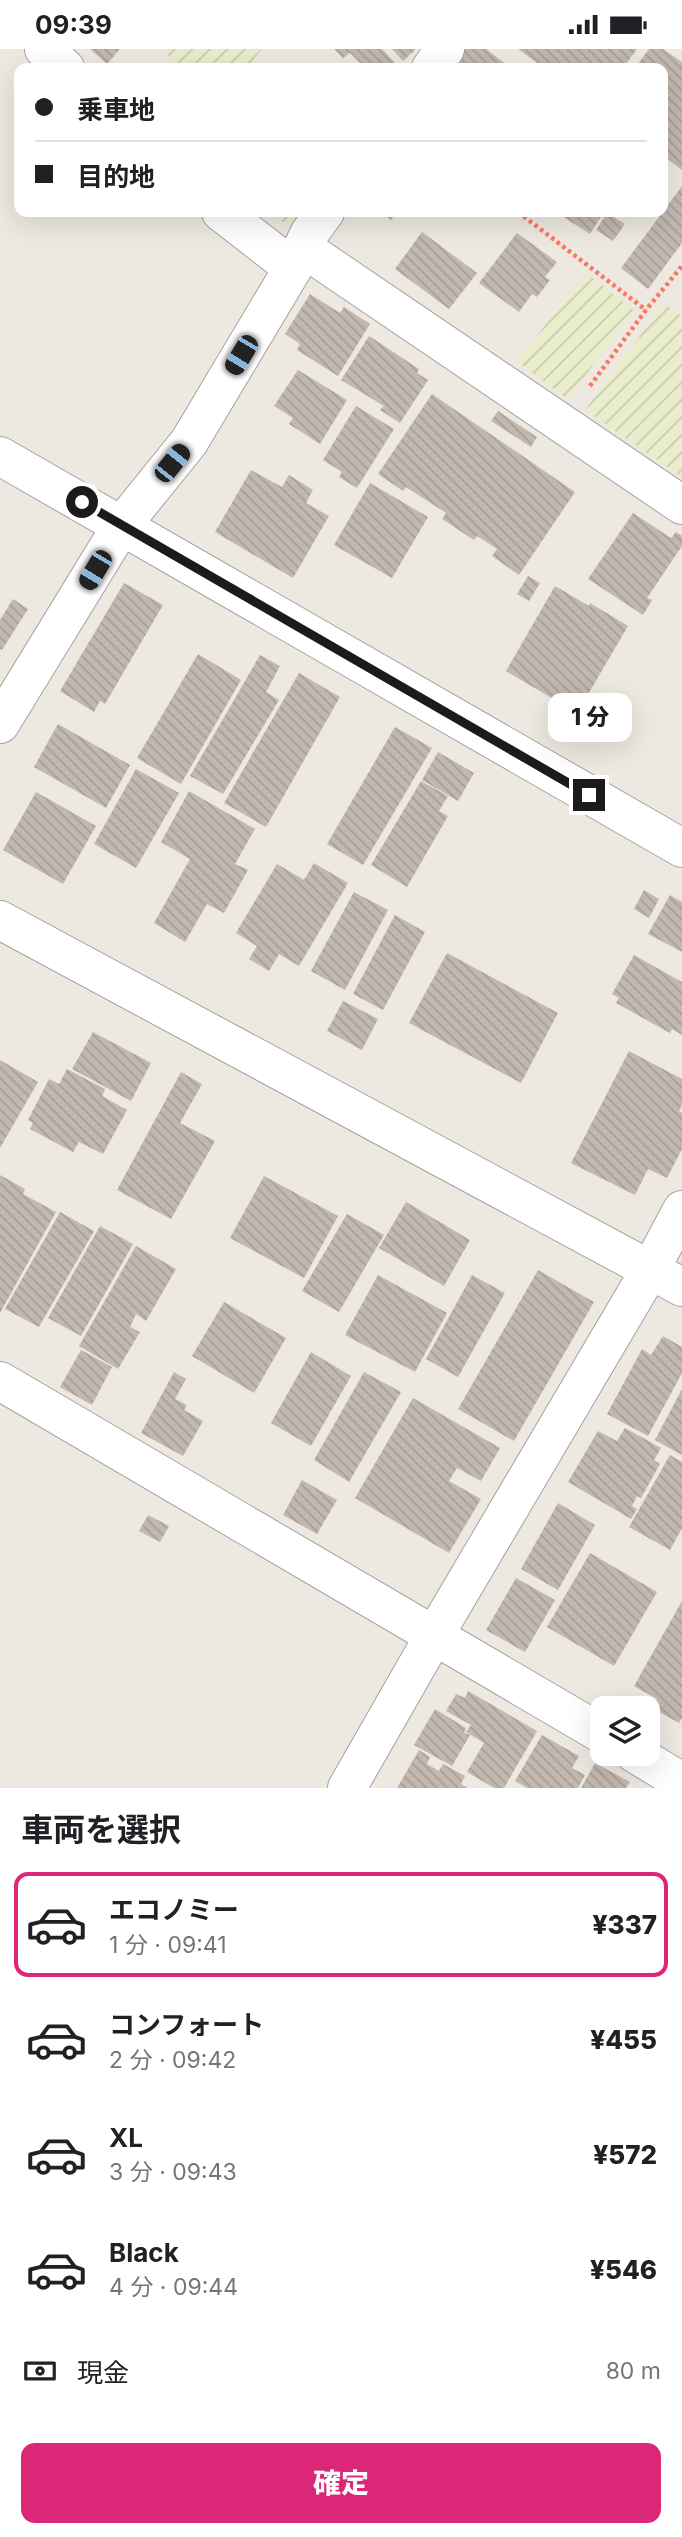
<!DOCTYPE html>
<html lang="ja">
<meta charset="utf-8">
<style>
body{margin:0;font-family:Inter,"Noto Sans JP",sans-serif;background:#f2f2f2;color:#202124;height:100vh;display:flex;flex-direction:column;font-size:26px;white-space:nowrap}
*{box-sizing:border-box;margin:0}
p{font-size:23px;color:#757577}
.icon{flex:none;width:38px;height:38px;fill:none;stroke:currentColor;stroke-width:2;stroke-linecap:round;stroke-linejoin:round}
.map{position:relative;height:1739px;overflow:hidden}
.sheet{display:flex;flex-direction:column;background:#fff;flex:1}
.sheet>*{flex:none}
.banner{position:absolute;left:14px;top:14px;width:654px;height:154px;border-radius:14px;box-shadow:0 7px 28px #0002;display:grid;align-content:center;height:154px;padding:0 21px;background:#fff}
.tools{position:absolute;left:590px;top:1647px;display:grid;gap:14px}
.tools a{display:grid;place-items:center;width:70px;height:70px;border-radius:14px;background:#fff;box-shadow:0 7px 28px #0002;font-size:35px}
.end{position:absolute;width:32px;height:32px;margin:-16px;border:9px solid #1b1b1b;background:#fff;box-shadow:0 0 0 4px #fff}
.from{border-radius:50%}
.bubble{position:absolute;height:49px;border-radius:14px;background:#fff;box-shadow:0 7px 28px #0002;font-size:23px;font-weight:800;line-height:49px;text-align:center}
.car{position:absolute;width:21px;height:42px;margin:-21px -10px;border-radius:9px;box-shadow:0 0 5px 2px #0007;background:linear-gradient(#222 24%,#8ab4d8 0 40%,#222 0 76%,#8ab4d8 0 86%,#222 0)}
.banner b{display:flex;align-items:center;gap:24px;height:66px;font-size:26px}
.banner b+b{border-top:2px solid #e0e0e0}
.banner i{width:18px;height:18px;background:#202124}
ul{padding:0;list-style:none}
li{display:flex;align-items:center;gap:21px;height:105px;margin:0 14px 10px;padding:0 7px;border:4px solid transparent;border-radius:14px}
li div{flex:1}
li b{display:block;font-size:26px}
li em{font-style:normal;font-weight:800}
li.selected{border-color:#db2777}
li>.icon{width:63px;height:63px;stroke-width:1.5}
h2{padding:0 21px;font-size:32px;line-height:84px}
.pay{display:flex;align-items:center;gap:18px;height:77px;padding:0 21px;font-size:26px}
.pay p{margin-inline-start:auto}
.primary-button{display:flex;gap:14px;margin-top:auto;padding:14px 21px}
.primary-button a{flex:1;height:80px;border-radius:14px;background:#db2777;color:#fff;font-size:28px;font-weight:800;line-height:80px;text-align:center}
.status{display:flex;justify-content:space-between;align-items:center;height:49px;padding:0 35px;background:#fff;direction:ltr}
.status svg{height:19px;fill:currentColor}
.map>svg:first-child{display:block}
.farmland{fill:url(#farmland-furrows)}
.building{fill:url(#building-back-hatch)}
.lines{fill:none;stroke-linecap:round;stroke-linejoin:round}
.minor-casing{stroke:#a2a2a2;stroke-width:40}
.path{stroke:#fc7763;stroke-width:4.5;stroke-dasharray:3.5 3.5;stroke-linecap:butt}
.minor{stroke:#fff;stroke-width:38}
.route{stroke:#1b1b1b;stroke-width:9}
</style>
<div class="status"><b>09:39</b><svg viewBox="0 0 49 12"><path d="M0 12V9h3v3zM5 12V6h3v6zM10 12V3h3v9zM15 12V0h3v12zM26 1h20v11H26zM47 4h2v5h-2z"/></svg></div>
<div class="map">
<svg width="682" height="1739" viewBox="0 0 682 1739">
<defs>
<pattern id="farmland-furrows" width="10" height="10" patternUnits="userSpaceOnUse" patternTransform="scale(1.75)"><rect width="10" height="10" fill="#e9edcb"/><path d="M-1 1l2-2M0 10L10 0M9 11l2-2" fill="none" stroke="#c7cbae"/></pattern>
<pattern id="building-back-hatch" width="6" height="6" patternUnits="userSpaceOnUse" patternTransform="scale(1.75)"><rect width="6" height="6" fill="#c2b8b0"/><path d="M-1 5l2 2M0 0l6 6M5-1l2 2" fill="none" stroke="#a69e97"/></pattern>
</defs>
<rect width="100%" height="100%" fill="#ede9e0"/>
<g class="farmland">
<path d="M 161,0 L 262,0 L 253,11 L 262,19 L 163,19 L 171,9 Z"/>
<path d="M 264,163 L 305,163 L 294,178 Z"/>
<path d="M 586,224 L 635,262 L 567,350 L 517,312 Z"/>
<path d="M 664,255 L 682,267 L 682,428 L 585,361 Z"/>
</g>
<g class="building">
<path d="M 90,0 L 120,0 L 107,15 Z"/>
<path d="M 334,0 L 382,0 L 400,19 L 356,19 L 361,15 L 350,4 L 343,9 Z"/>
<path d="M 392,0 L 416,0 L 403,12 Z"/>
<path d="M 464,0 L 486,0 L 511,19 L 450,19 Z"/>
<path d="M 518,0 L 637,0 L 623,19 L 544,19 Z"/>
<path d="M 649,0 L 663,0 L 682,13 L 682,121 L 663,107 L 663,19 L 635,19 Z"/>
<path d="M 682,137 L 682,194 L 648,240 L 621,219 Z"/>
<path d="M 381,163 L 397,163 L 391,171 Z"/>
<path d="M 556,163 L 604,163 L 590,185 Z"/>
<path d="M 607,164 L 625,175 L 613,192 L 596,181 Z"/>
<path d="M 422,183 L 477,224 L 449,260 L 395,220 Z"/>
<path d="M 517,184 L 557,213 L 545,228 L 550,231 L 537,248 L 532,245 L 519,263 L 479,234 Z"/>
<path d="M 310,245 L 340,264 L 344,258 L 370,275 L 338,327 L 297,301 L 300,295 L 285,285 Z"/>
<path d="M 369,287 L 419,320 L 417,324 L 428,331 L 400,374 L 380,361 L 384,357 L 341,331 Z"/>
<path d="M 298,321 L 347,351 L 320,395 L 289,375 L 293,369 L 274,357 Z"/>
<path d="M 432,345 L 575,443 L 519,526 L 492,507 L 497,500 L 477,487 L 474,491 L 442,470 L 446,464 L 406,438 L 403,442 L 378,425 Z"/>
<path d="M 356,357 L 394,380 L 357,439 L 339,428 L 342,423 L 323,411 Z"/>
<path d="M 498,362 L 537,388 L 531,398 L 491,372 Z"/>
<path d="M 251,421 L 282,438 L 289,426 L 313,441 L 306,454 L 329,467 L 293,529 L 215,483 Z"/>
<path d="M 370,434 L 428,468 L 392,529 L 334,496 Z"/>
<path d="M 633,464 L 671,489 L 676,483 L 682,487 L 682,497 L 647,549 L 652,551 L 643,566 L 588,530 Z"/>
<path d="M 528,527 L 540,534 L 529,552 L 517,545 Z"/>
<path d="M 124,534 L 163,556 L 105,655 L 100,652 L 94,663 L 60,642 Z"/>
<path d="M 555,537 L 589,557 L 590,554 L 628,577 L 577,664 L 506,622 Z"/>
<path d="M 13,550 L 28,560 L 2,601 L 0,600 L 0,571 Z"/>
<path d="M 198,605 L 241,631 L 181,735 L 137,709 Z"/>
<path d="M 260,606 L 280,617 L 266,643 L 279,651 L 223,745 L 190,727 Z"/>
<path d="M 299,624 L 340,648 L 266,778 L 224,754 Z"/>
<path d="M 58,675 L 130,716 L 106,759 L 34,718 Z"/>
<path d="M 395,678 L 432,699 L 363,816 L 327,795 Z"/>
<path d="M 438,703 L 474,724 L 458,752 L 422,731 Z"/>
<path d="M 136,720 L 179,744 L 136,819 L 94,795 Z"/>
<path d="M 421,732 L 448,747 L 439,762 L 448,767 L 407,838 L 371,816 Z"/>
<path d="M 189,742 L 255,780 L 235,815 L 248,821 L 224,864 L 207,855 L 185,893 L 154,874 L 190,810 L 161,793 Z"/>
<path d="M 36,743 L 96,777 L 63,835 L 3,801 Z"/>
<path d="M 314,814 L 348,834 L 299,917 L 279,905 L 269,922 L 249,910 L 257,897 L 236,884 L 277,815 L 304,831 Z"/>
<path d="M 644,841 L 659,850 L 649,869 L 634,860 Z"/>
<path d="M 354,843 L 388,861 L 345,941 L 311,922 Z"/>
<path d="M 670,846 L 682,853 L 682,903 L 648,885 Z"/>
<path d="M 395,866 L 425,883 L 383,961 L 353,945 Z"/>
<path d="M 447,904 L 558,964 L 521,1034 L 409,974 Z"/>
<path d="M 634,906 L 682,933 L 682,986 L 672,980 L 670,984 L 616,954 L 619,949 L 612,945 Z"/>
<path d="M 343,952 L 378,970 L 362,1001 L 327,982 Z"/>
<path d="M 93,983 L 151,1014 L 131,1052 L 72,1020 Z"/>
<path d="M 629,1002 L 682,1030 L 682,1056 L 679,1062 L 682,1064 L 682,1100 L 667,1129 L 648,1120 L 635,1146 L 571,1114 Z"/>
<path d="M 0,1011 L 38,1033 L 0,1099 Z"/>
<path d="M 67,1020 L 105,1040 L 102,1047 L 127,1061 L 103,1105 L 79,1093 L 73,1103 L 30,1080 L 33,1074 L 28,1071 L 49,1030 L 59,1035 Z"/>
<path d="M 181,1023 L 202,1035 L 180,1074 L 215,1092 L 171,1170 L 117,1141 Z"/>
<path d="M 0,1126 L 25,1140 L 23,1145 L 56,1163 L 0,1264 Z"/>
<path d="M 264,1127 L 338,1167 L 304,1229 L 230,1189 Z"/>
<path d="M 406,1153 L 470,1191 L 444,1237 L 379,1199 Z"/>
<path d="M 60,1163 L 94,1182 L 39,1278 L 5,1260 Z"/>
<path d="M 347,1165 L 384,1186 L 339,1263 L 302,1242 Z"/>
<path d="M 100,1177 L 133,1195 L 81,1287 L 48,1269 Z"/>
<path d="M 136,1197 L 176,1220 L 146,1272 L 136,1265 L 130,1278 L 140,1283 L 118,1320 L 79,1297 Z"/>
<path d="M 538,1221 L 594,1253 L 514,1392 L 458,1360 Z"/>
<path d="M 378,1226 L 447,1264 L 415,1323 L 345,1286 Z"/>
<path d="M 472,1226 L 505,1244 L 458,1328 L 426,1310 Z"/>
<path d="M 224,1253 L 286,1289 L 254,1344 L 192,1307 Z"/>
<path d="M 663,1287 L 682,1298 L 682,1324 L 648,1387 L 607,1365 L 642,1300 L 651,1306 Z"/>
<path d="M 81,1301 L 112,1318 L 92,1356 L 60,1338 Z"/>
<path d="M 311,1303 L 351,1327 L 311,1397 L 271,1374 Z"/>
<path d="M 174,1323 L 186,1330 L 175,1350 L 187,1356 L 184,1361 L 203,1372 L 183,1407 L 141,1384 Z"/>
<path d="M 364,1323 L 401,1343 L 349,1433 L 314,1411 Z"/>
<path d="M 682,1340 L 682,1406 L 655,1391 Z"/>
<path d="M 413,1349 L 500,1399 L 481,1432 L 457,1419 L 449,1432 L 481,1450 L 449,1504 L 355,1449 Z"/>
<path d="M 625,1379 L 661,1399 L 654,1411 L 660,1415 L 641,1449 L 637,1447 L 632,1457 L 637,1460 L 631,1470 L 568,1433 L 598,1382 L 617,1392 Z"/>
<path d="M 670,1406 L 682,1413 L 682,1479 L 670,1501 L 629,1478 Z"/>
<path d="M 302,1431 L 337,1451 L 317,1485 L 283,1466 Z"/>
<path d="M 558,1454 L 595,1476 L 558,1541 L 521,1520 Z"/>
<path d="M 148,1466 L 169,1477 L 160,1493 L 139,1482 Z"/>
<path d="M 590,1504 L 657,1543 L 614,1617 L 547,1578 Z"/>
<path d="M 516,1529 L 555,1551 L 525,1603 L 486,1581 Z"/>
<path d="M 682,1552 L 682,1669 L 679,1674 L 652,1659 L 657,1650 L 634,1637 Z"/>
<path d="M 468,1642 L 537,1682 L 504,1739 L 494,1739 L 467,1723 L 484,1694 L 466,1683 L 471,1676 L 446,1662 L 456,1645 L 465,1649 Z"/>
<path d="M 435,1660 L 466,1679 L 464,1684 L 470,1686 L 452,1717 L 414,1696 Z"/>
<path d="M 542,1686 L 579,1707 L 572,1719 L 585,1726 L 578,1739 L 527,1739 L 515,1732 Z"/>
<path d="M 419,1701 L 430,1708 L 427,1715 L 439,1722 L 443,1715 L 465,1727 L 461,1735 L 468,1739 L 397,1739 Z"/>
<path d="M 595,1714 L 630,1733 L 626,1739 L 581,1739 Z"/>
</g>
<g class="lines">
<defs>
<g id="minor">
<path d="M 44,0 L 65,19"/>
<path d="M 431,19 L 445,0"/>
<path d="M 221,163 L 293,219"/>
<path d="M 303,199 L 682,456"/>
<path d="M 0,407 L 682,799"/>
<path d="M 0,675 L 122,476 L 189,393 L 293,219 L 309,185 L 325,163"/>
<path d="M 0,871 L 682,1238"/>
<path d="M 0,1332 L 602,1685"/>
<path d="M 634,1704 L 682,1733"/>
<path d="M 347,1739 L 434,1587 L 650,1221 L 682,1161"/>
</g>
</defs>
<use href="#minor" class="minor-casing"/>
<g class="path">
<path d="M 518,163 L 646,261"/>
<path d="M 590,337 L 646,261 L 682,217"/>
</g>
<use href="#minor" class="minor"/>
</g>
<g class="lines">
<path class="route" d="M 82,453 L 589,746"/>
</g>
</svg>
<div class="tools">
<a><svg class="icon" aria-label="layers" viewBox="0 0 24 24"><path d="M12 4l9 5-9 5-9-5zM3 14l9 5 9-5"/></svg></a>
</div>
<i class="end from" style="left:82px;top:453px"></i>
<i class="end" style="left:589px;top:746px"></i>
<div class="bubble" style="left:548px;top:644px;width:84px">1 分</div>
<i class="car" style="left:241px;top:306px;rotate:211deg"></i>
<i class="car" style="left:172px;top:414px;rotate:39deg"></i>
<i class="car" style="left:95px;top:521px;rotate:211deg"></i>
<div class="banner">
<b><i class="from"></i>乗車地</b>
<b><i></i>目的地</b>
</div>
</div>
<section class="sheet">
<h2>車両を選択</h2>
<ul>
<li class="selected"><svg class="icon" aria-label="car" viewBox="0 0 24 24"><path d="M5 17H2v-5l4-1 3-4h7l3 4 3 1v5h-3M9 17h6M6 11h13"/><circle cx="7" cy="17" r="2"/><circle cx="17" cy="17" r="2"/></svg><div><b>エコノミー</b><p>1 分 · 09:41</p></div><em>¥337</em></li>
<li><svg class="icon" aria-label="car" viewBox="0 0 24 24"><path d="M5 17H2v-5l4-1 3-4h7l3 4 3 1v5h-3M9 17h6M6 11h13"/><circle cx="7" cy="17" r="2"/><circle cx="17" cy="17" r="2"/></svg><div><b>コンフォート</b><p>2 分 · 09:42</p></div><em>¥455</em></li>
<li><svg class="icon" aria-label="car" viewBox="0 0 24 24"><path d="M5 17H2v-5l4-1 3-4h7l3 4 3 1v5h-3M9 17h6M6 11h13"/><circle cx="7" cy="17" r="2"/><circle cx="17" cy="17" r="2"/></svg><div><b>XL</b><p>3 分 · 09:43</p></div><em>¥572</em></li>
<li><svg class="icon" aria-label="car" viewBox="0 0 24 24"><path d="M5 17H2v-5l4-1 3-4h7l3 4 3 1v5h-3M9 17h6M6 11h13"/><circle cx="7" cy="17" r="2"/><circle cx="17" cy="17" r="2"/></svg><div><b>Black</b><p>4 分 · 09:44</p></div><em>¥546</em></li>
</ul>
<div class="pay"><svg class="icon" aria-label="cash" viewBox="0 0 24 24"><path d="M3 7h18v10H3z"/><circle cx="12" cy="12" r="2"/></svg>現金<p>80 m</p></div>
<div class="primary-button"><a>確定</a></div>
</section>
